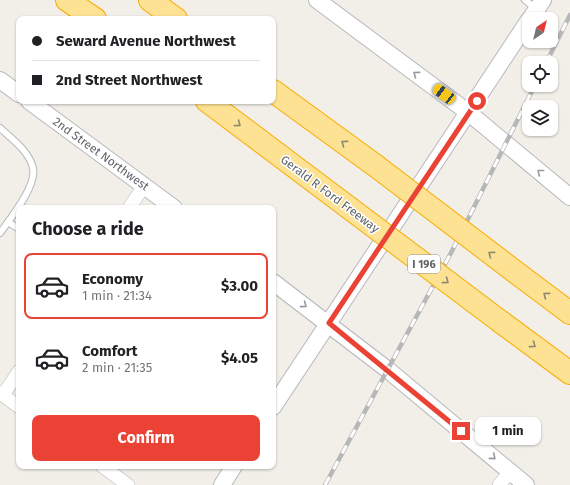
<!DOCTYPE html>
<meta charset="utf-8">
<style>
body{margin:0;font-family:"Fira Sans",sans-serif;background:#f2f2f2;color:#202124;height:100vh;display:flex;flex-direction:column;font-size:15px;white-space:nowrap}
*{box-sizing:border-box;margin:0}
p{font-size:13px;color:#757577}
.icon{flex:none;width:22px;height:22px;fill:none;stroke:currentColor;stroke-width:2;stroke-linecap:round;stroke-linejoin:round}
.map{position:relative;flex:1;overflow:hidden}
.sheet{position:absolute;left:16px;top:205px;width:260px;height:264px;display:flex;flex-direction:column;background:#fff;border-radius:8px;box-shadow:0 1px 3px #0004}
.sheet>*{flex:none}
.guide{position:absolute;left:16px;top:16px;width:260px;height:88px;border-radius:8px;box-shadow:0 1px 3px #0004;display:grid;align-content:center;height:88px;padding:0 16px;background:#fff}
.needle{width:26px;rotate:35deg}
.fabs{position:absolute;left:522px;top:12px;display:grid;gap:8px}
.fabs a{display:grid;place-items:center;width:36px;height:36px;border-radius:8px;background:#fff;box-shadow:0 1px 3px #0004;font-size:20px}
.end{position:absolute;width:18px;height:18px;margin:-9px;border:5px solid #ea4335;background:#fff;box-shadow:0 0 0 2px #fff}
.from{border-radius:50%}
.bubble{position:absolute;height:28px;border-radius:8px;background:#fff;box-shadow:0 1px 3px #0004;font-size:13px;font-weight:700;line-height:28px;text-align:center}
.car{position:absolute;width:12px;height:24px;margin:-12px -6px;border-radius:5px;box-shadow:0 0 3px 1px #0007;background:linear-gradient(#f5c518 24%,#345 0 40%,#f5c518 0 76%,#345 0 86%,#f5c518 0)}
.guide b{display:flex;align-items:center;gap:14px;height:38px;font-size:15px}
.guide b+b{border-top:1px solid #e0e0e0}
.guide i{width:10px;height:10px;background:#202124}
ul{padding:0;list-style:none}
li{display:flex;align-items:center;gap:12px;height:66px;margin:0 8px 6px;padding:0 8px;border:2px solid transparent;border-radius:8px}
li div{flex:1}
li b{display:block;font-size:15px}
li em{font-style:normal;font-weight:700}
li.active{border-color:#ea4335}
li>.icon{width:36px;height:36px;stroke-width:1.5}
h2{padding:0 16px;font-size:18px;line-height:48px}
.button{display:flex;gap:8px;margin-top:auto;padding:8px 16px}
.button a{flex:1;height:46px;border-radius:8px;background:#ea4335;color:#fff;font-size:16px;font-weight:700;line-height:46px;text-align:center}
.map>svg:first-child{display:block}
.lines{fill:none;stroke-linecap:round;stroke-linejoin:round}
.service-casing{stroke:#b5b8bc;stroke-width:8}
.minor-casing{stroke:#b5b8bc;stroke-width:14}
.tertiary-casing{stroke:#b5b8bc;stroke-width:18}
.motorway-casing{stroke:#f9ab00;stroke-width:24}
.service{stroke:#fff;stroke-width:6}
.minor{stroke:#fff;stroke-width:13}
.tertiary{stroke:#fff;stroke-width:16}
.motorway{stroke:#fde293;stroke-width:22}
.rail-casing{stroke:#b6b7b8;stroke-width:4.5}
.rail{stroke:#fff;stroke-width:3;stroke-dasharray:9;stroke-linecap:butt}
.motorway-bridge-casing{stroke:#f9ab00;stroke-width:24;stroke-linecap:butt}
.motorway-bridge{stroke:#fde293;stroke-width:22}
.oneway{stroke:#979a9d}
.oneway2{stroke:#8e8975}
.route{stroke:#ea4335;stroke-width:5}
.labels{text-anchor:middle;stroke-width:3;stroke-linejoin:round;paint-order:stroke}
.shield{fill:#fff;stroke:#8f9295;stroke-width:1}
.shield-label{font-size:11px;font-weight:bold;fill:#5f6368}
.street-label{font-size:12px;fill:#5f6368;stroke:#fff}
</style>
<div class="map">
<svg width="570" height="485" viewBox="0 0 570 485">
<rect width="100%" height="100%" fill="#f1efe8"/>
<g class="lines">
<defs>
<g id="service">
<path d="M 525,0 L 536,9"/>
<path d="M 0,128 C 12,139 29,151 33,168 C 37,186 10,219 0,233"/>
<path d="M 8,222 L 19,229"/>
</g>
<g id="minor">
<path d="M 129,208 L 144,186"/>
<path d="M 0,393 L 19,407"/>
<path d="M 3,395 L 19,371"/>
<path d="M 102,466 L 128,485"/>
<path d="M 499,485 L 510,472"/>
</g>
<g id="tertiary">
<path d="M 317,0 L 469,113 L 570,197"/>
<path d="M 530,19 L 543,0"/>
<path d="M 0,80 L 19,94"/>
<path d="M 29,101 L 174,208"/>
<path d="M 273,282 L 388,370 L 526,485"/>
<path d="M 273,407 L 529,20"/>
<path d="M 222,485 L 234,466"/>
</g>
<g id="motorway">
<path d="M 67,0 L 95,19"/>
<path d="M 150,0 L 176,19"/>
<path d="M 273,91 L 376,166"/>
<path d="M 207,101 L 348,207"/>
<path d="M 522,277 L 570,313"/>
<path d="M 501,322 L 570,373"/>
</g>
</defs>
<use href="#service" class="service-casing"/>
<use href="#minor" class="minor-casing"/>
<use href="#tertiary" class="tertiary-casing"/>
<use href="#motorway" class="motorway-casing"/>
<use href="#service" class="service"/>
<use href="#minor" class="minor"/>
<use href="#tertiary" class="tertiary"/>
<use href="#motorway" class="motorway"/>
<defs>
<g id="rail">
<path d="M 546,63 L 570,15"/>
<path d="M 325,485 L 452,251 L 535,85"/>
</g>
</defs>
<use href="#rail" class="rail-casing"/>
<use href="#rail" class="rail"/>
<defs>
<g id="motorway-bridge">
<path d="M 376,166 L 522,277"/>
<path d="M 348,207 L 501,322"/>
</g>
</defs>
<use href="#motorway-bridge" class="motorway-bridge-casing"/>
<use href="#motorway-bridge" class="motorway-bridge"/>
</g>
<defs><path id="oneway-chevron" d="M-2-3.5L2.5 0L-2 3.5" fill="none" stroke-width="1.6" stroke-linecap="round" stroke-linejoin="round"/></defs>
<g class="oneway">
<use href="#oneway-chevron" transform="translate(416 74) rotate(-143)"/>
<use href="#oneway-chevron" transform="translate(540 172) rotate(-141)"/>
<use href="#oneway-chevron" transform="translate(304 305) rotate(37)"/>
<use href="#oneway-chevron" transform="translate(493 457) rotate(40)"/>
</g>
<g class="oneway2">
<use href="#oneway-chevron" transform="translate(238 124) rotate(37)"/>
<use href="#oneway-chevron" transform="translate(344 143) rotate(-144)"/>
<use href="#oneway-chevron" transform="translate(491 254) rotate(-143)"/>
<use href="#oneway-chevron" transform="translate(446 281) rotate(37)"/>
<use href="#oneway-chevron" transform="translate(546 295) rotate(-143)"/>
<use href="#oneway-chevron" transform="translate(533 345) rotate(36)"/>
</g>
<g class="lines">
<path class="route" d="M 461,431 L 329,323 L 477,101"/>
</g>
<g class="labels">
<rect class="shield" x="408" y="255" width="32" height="18" rx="3"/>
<g class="shield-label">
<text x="424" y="268">I 196</text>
</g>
<g class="street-label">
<text transform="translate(101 154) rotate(36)" y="4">2nd Street Northwest</text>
<text transform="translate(330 194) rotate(37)" y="4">Gerald R Ford Freeway</text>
</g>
</g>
</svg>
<div class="fabs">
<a><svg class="needle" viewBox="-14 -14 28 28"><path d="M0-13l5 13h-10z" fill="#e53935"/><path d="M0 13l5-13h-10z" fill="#757577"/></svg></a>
<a><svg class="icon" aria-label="locate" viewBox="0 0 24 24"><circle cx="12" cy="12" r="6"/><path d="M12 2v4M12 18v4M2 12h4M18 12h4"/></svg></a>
<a><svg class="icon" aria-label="layers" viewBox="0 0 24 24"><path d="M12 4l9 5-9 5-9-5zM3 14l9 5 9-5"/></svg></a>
</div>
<i class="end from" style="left:477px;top:101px"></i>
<i class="end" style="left:461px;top:431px"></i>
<div class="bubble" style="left:475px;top:417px;width:66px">1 min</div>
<i class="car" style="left:444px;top:94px;rotate:307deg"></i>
<div class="guide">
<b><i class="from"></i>Seward Avenue Northwest</b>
<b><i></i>2nd Street Northwest</b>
</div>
<section class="sheet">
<h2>Choose a ride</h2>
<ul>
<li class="active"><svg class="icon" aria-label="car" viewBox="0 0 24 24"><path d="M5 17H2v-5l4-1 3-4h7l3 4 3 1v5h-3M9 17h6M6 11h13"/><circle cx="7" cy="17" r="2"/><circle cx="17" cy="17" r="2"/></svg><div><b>Economy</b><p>1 min · 21:34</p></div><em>$3.00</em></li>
<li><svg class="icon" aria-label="car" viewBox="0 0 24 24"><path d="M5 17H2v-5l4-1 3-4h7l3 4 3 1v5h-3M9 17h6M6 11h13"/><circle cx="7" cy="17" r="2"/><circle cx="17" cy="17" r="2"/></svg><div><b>Comfort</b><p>2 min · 21:35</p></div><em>$4.05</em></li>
</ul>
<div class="button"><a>Confirm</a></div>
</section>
</div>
